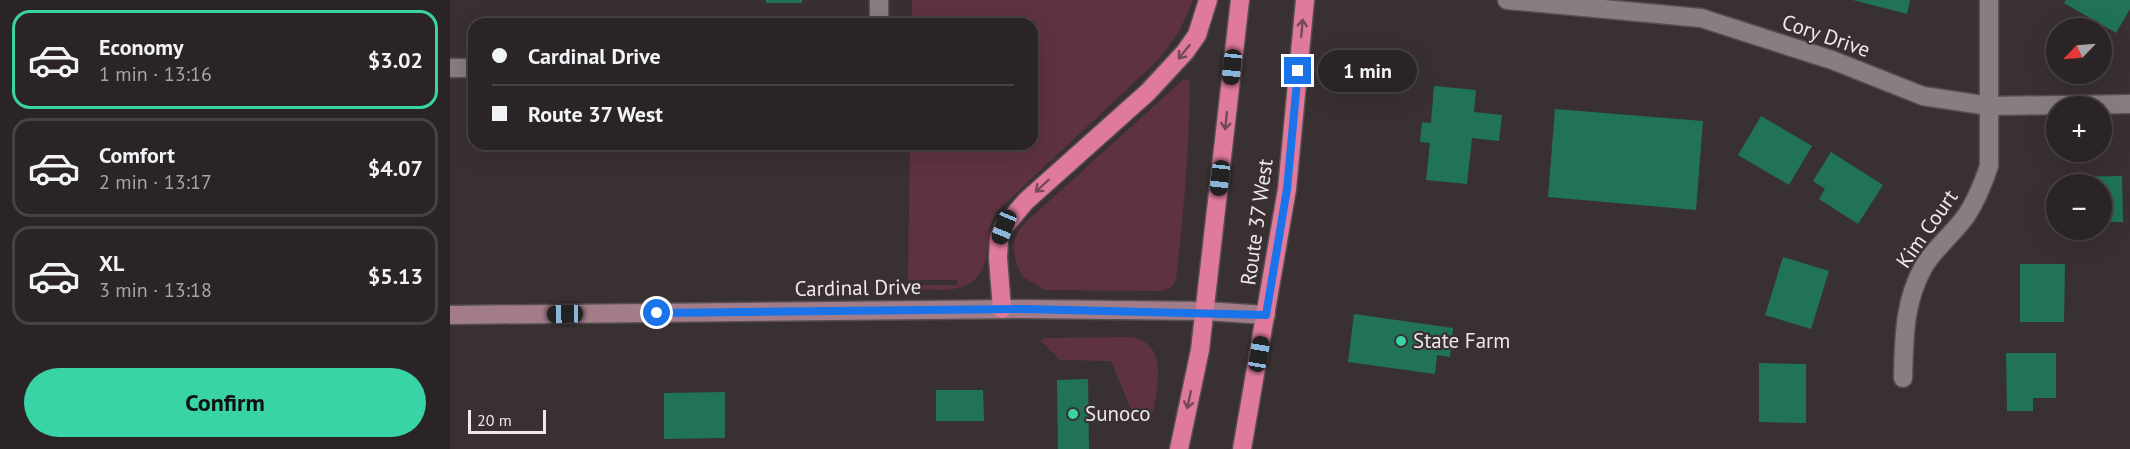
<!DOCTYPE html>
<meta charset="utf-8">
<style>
body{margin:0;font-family:"PT Sans",sans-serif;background:#332c2e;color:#f1f3f6;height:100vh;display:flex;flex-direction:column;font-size:22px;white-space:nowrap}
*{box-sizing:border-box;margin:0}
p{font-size:20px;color:#a6a4a7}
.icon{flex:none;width:33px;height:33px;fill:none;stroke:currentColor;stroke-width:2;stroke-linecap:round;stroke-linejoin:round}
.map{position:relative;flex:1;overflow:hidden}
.sheet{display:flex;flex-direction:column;background:#2b2426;width:450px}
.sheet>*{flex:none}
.top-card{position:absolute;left:18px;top:18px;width:570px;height:132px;border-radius:18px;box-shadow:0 6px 24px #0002,0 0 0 2px #474143;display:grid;align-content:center;height:132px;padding:0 24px;background:#2b2426}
.needle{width:39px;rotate:245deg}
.controls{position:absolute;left:1596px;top:18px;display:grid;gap:12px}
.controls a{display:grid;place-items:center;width:66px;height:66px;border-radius:50%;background:#2b2426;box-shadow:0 6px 24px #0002,0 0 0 2px #474143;font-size:30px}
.scale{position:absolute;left:18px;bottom:15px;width:78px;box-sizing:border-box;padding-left:6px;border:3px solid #eee8e9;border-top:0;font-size:16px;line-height:21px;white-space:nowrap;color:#eee8e9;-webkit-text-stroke:4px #393032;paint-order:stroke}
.end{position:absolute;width:27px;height:27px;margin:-14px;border:8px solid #1a73e8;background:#fff;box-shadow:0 0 0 3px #fff}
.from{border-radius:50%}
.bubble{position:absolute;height:42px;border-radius:21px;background:#2b2426;box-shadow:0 6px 24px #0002,0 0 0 2px #474143;font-size:20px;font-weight:700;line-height:42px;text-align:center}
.car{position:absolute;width:18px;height:36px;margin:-18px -9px;border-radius:8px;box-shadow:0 0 4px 2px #0007;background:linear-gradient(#222 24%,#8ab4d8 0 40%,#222 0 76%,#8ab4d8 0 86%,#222 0)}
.top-card b{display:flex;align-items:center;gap:21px;height:57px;font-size:22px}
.top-card b+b{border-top:2px solid #474143}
.top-card i{width:15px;height:15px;background:#f1f3f6}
ul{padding:10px 0 0;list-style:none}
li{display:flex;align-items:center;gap:18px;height:99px;margin:0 12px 9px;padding:0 12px;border:3px solid #474143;border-radius:18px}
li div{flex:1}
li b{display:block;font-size:22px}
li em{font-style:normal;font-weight:700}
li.selected{border-color:#39d4a5}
li>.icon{width:54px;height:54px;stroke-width:1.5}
.cta{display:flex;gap:12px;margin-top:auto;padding:12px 24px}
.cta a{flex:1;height:69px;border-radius:36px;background:#39d4a5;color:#111;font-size:24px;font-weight:700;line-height:69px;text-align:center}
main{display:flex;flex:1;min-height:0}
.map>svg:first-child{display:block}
.green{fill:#5f3240}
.building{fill:#207359}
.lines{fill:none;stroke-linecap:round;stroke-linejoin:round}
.street-casing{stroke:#564e50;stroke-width:21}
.secondary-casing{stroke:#564e50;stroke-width:21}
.highway-casing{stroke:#564e50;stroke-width:21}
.street{stroke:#887d80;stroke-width:18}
.secondary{stroke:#a27c88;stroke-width:18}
.highway{stroke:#e07a9a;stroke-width:18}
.oneway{stroke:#734a56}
.route{stroke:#1a73e8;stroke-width:8}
.poi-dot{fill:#39d4a5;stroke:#393032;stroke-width:2}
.labels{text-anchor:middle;stroke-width:4.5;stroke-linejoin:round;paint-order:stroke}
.street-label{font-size:21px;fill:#eee8e9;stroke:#393032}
.poi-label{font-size:21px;fill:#eee8e9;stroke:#393032;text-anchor:start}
</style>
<main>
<section class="sheet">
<ul>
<li class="selected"><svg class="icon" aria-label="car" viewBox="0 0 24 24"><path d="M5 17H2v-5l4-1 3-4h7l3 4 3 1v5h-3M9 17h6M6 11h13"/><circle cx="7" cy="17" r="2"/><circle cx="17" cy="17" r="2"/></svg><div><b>Economy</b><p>1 min · 13:16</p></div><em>$3.02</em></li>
<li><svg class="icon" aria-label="car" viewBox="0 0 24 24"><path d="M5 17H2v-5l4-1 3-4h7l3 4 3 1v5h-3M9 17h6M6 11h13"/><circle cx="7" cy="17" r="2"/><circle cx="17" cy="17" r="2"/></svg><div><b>Comfort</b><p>2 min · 13:17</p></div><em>$4.07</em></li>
<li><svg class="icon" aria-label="car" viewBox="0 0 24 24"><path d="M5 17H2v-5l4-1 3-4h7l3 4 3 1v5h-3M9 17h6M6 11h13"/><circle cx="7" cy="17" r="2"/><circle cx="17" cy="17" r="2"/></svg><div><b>XL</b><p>3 min · 13:18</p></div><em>$5.13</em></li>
</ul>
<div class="cta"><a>Confirm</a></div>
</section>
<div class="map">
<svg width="1680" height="449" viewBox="0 0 1680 449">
<rect width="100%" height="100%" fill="#393032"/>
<g class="green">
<path d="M 462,0 L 743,0 L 730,30 L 709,59 L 545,213 C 538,229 539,243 536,259 C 526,298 490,289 458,289 L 458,285 L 507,285 L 507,280 L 458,280 L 460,144 L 582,144 L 582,24 L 462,24 Z"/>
<path d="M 734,79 L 740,81 C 739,148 734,213 726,279 L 723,286 L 712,291 L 595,290 L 573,277 L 566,263 L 563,246 L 569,229 L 576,222 Z"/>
<path d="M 679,337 C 719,342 708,385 703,412 L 689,417 L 683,414 L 661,361 L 610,360 L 591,341 L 594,338 Z"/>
</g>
<g class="building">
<rect x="316" y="0" width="36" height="3"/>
<path d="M 1403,0 L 1460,0 L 1457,14 Z"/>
<path d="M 1616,0 L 1680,0 L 1680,9 L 1666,33 L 1614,3 Z"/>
<path d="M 984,86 L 1026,90 L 1024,112 L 1052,115 L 1049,141 L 1022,138 L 1017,184 L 976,180 L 980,143 L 970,142 L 972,122 L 981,123 Z"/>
<path d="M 1105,109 L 1253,121 L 1246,210 L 1098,197 Z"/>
<path d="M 1311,116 L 1362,146 L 1339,185 L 1288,155 Z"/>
<path d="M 1381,152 L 1433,185 L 1408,224 L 1369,199 L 1375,189 L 1363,181 Z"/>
<path d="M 1672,176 L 1673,222 L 1652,222 L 1652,184 L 1612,184 L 1612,177 Z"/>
<path d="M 1333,257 L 1379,271 L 1361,329 L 1315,315 Z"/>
<path d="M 1570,264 L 1615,264 L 1614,322 L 1570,322 Z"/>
<path d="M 904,314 L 1003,328 L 1000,357 L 987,355 L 985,374 L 898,362 Z"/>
<path d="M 1556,353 L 1606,353 L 1606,398 L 1583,398 L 1583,411 L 1557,411 Z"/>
<path d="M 1309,363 L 1356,364 L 1356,423 L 1309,422 Z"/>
<path d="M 638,379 L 639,449 L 608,449 L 607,380 Z"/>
<path d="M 486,390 L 533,390 L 534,421 L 486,421 Z"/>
<path d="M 275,392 L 275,438 L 214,439 L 214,393 Z"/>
</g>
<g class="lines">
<defs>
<g id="street">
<path d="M 1057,0 L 1251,18 L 1382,60 L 1473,96 L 1539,106 L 1680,104"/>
<path d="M 429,24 L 429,0"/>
<path d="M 0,68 L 24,68"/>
<path d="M 1453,378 C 1454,338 1454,301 1474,266 C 1485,248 1503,234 1516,216 C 1526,201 1533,184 1539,166 L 1539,0"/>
</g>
<path id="secondary" d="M 0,315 L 575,309 L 755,311 L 816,315"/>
<g id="highway">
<path d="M 552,309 L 548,258 L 549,238 L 554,227 L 576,201 L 698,92 L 735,52 L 747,35 L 758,0"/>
<path d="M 729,449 L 750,350 L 790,0"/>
<path d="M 792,449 L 837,189 L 855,0"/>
</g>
</defs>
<use href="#street" class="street-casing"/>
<use href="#secondary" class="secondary-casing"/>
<use href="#highway" class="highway-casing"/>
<use href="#street" class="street"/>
<use href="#secondary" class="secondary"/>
<use href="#highway" class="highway"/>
</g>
<defs><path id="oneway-shaft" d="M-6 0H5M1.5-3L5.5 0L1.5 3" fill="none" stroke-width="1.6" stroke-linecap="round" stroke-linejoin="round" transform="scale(1.5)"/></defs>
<g class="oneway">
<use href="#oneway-shaft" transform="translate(852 28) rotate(-85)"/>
<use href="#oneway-shaft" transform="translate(734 52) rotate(129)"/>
<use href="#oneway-shaft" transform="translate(776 121) rotate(96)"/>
<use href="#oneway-shaft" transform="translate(592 186) rotate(138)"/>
<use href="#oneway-shaft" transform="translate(739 400) rotate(102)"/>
</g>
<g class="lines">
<path class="route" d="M 207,313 L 575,309 L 816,315 L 837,189 L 848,71"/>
</g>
<g class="poi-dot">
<circle cx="951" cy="341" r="6"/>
<circle cx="623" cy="414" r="6"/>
</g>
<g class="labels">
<g class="street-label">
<text transform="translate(1376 36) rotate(19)" y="7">Cory Drive</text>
<text transform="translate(807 222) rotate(-82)" y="7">Route 37 West</text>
<text transform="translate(1477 229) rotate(-55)" y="7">Kim Court</text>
<text transform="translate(408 288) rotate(-1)" y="7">Cardinal Drive</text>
</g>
<g class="poi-label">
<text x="963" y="348">State Farm</text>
<text x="635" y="421">Sunoco</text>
</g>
</g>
</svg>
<div class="controls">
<a><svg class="needle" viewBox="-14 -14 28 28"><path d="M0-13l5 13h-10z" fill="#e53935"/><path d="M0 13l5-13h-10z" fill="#a6a4a7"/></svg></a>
<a>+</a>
<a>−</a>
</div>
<div class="scale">20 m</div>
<i class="end from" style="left:207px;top:313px"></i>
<i class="end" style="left:848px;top:71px"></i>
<div class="bubble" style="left:868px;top:50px;width:99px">1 min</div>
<i class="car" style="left:782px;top:67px;rotate:186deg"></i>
<i class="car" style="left:770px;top:178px;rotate:187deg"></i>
<i class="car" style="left:554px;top:227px;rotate:202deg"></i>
<i class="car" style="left:115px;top:314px;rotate:269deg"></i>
<i class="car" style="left:809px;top:354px;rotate:10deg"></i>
<div class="top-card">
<b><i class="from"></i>Cardinal Drive</b>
<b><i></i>Route 37 West</b>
</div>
</div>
</main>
